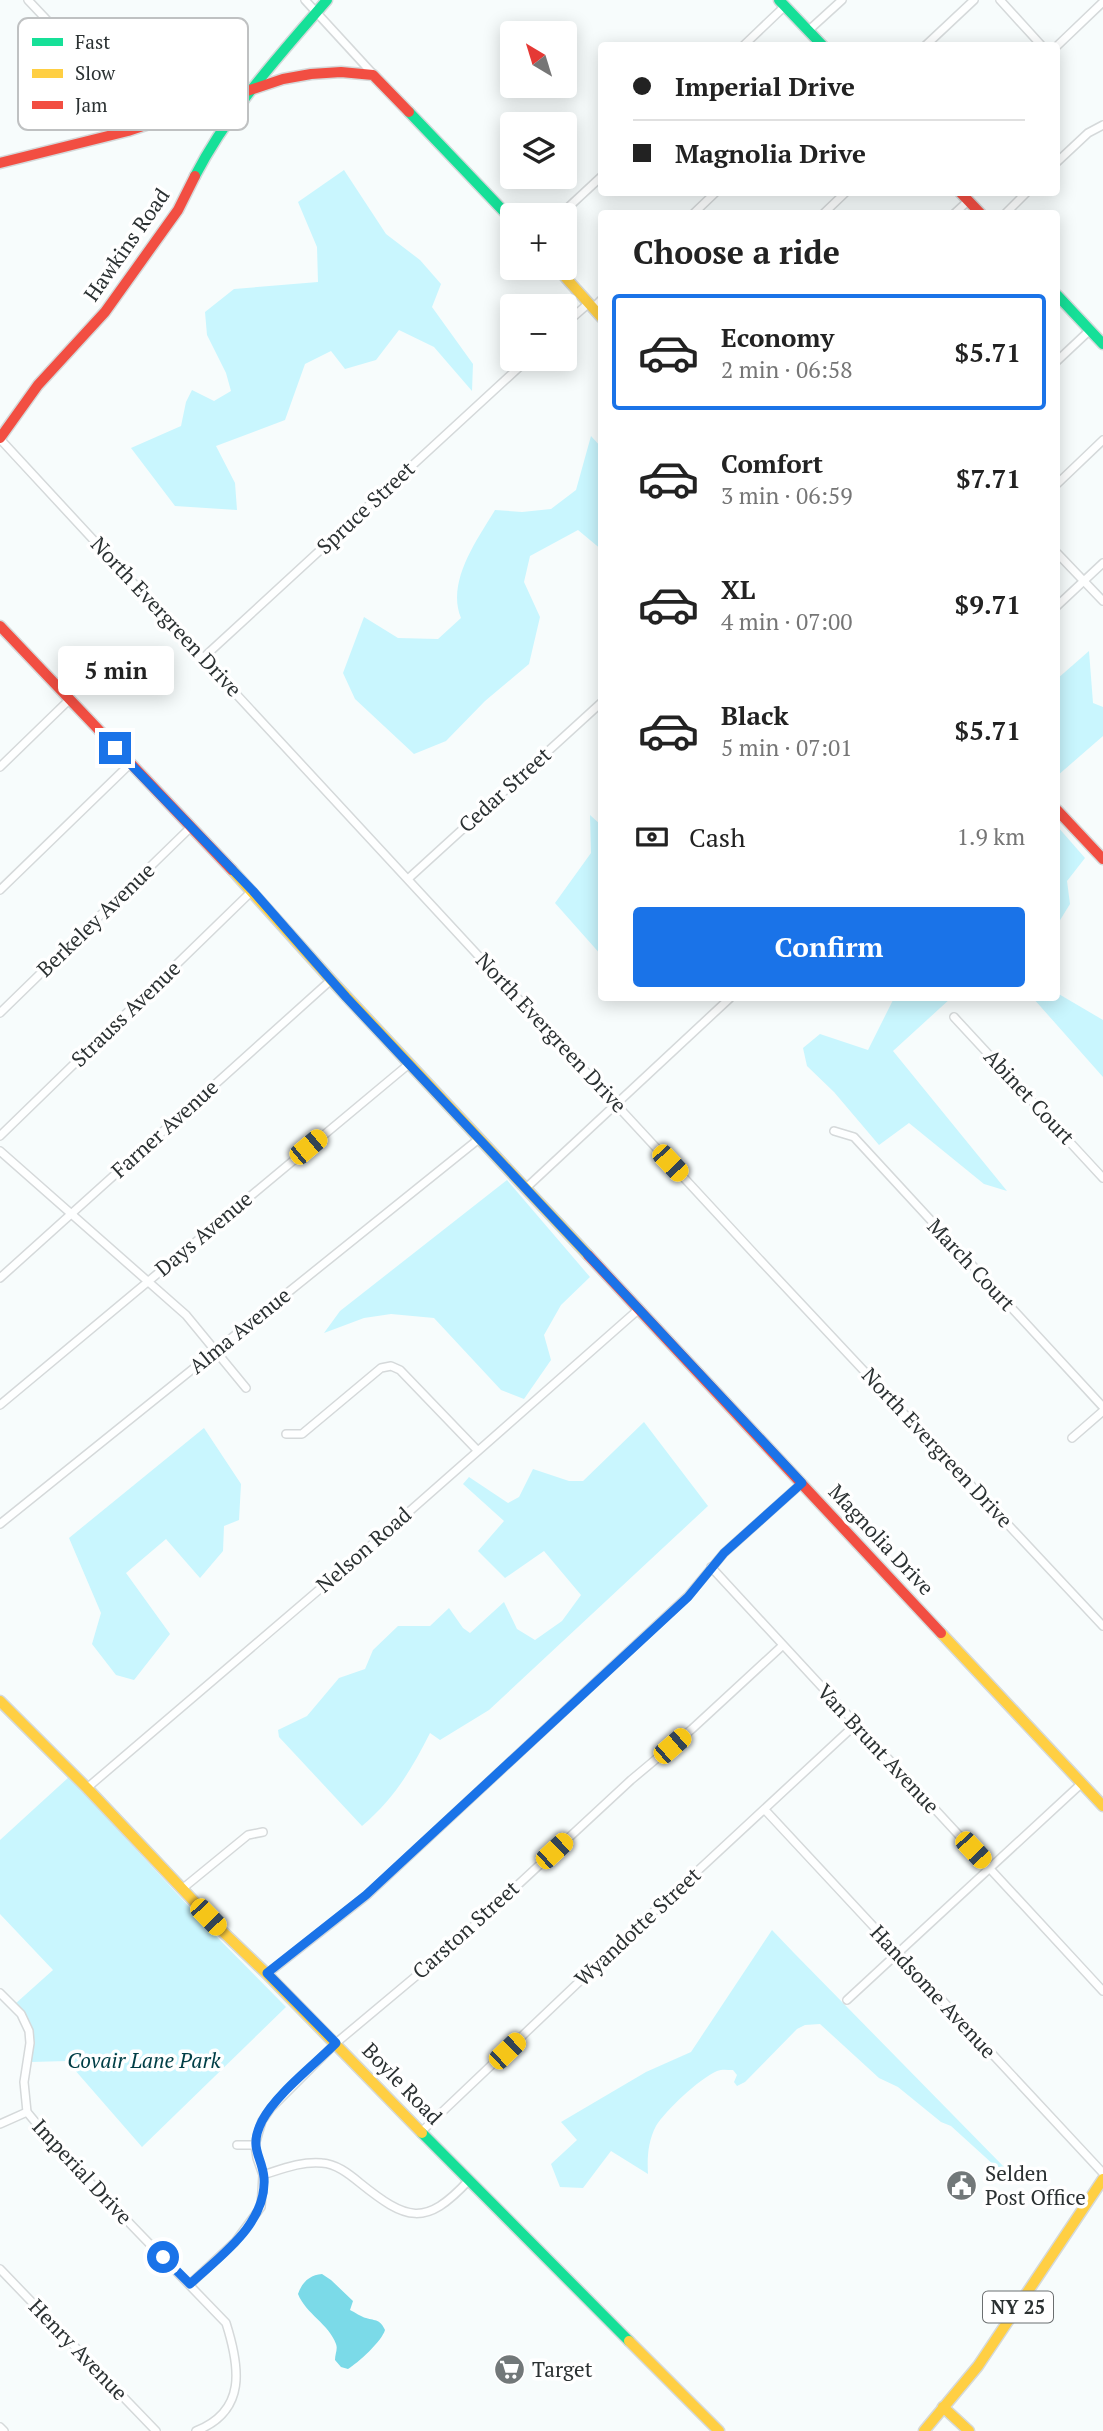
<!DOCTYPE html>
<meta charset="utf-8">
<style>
body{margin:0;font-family:"PT Serif",serif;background:#f2f2f2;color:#222;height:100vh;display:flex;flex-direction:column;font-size:26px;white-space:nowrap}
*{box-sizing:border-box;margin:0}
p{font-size:23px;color:#767676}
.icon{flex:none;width:38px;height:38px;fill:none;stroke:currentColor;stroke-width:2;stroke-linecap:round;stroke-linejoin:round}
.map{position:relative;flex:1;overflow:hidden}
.panel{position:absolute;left:598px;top:210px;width:462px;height:791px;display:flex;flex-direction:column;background:#fff;border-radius:7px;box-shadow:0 4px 18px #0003}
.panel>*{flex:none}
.guide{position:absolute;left:598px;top:42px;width:462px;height:154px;border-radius:7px;box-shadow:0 4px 18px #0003;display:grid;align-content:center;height:154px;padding:0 35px;background:#fff}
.needle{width:46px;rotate:322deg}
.controls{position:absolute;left:500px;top:21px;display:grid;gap:14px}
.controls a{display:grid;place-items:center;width:77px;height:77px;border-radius:7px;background:#fff;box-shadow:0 4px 18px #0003;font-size:35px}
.end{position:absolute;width:32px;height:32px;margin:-16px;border:9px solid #1a73e8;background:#fff;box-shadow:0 0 0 4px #fff}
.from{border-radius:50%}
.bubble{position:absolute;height:49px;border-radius:7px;background:#fff;box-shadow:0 4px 18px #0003;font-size:23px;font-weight:800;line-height:49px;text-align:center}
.car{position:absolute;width:21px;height:42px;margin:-21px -10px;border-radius:9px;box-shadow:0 0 5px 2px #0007;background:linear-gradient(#f5c518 24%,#345 0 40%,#f5c518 0 76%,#345 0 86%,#f5c518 0)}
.guide b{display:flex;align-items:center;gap:24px;height:66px;font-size:26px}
.guide b+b{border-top:2px solid #e0e0e0}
.guide i{width:18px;height:18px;background:#222}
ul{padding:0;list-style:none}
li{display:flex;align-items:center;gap:21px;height:116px;margin:0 14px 10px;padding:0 21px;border:4px solid transparent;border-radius:7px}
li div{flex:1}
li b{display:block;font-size:26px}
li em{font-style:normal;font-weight:800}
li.current{border-color:#1a73e8}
li>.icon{width:63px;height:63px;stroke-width:1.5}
h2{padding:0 35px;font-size:32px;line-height:84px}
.pay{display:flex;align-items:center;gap:18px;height:77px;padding:0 35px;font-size:26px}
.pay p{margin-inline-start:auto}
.cta{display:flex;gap:14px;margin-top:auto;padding:14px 35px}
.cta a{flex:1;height:80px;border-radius:7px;background:#1a73e8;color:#fff;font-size:28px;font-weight:800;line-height:80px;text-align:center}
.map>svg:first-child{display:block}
.green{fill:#c9f6fe}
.water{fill:#7bdae8}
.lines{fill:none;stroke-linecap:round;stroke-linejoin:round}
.street-casing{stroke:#d5d9da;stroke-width:10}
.fast-casing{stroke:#d5d9da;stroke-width:13}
.slow-casing{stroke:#d5d9da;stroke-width:13}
.jam-casing{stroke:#d5d9da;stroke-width:13}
.street{stroke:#feffff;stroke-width:7}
.fast{stroke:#16e098;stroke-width:10}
.slow{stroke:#ffcf43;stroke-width:10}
.jam{stroke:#f24e42;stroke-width:10}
.route{stroke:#1a73e8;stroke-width:9}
.labels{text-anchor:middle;stroke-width:7;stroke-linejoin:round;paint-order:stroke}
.shield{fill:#fff;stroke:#6b6f70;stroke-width:2}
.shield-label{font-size:19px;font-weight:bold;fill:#2b3132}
.street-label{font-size:21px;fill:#2b3132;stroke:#fff}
.park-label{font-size:21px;font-style:italic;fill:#003e46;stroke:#fff}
.poi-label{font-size:21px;fill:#2b3132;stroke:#fff;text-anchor:start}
.key{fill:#fff;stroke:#bfc1c2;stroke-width:2}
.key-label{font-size:19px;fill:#2b3132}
</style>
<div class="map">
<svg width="1103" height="2431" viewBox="0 0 1103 2431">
<rect width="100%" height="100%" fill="#f7fcfc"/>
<g class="green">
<path d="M 344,170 L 386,234 L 420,260 L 441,284 L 432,307 L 473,364 L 472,391 L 434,347 L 399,330 L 376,360 L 345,369 L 331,351 L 305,364 L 285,420 L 216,446 L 235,483 L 237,510 L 175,506 L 131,448 L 181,426 L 186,402 L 192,390 L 214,401 L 231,391 L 226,373 L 207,335 L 205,312 L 234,289 L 318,282 L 317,247 L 298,202 Z"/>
<path d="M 591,436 L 602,448 L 602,550 L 578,530 L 530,556 L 524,582 L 540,617 L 529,664 L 485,701 L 446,741 L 414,754 L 355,699 L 343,673 L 364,617 L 398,638 L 438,639 L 461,618 C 446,582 477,540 495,510 L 522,512 L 551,509 L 576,490 Z"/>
<path d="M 1089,651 L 1093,703 L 1103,707 L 1103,736 L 1057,776 L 1057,679 Z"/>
<path d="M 590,815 L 602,826 L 602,956 L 555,903 L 591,853 Z"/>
<path d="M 1057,826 L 1085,858 L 1067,881 L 1070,904 L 1057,925 Z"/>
<path d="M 1057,993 L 1103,1020 L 1103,1077 L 1033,998 L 1057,998 Z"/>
<path d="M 894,998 L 951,998 L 893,1051 L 1007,1191 L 984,1184 L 909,1123 L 879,1145 L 834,1092 L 807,1066 L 803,1048 L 820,1034 L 868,1050 Z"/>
<path d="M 507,1180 L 590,1277 L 561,1305 L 544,1335 L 551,1360 L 524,1399 L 501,1390 L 434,1318 L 391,1314 L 364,1318 L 324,1333 L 340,1311 Z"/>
<path d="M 644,1422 L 708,1506 L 489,1710 L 440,1740 L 430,1733 C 411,1770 395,1798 362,1826 L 279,1737 L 278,1730 L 307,1716 L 339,1678 L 365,1669 L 373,1650 L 398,1626 L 430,1626 L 449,1608 L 463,1628 L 470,1633 L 504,1602 L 517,1629 L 535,1640 L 562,1621 L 581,1595 L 544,1551 L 505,1578 L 478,1551 L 504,1521 L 463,1484 L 469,1477 L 508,1503 L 519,1497 L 533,1469 L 569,1481 L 583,1481 Z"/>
<path d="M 204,1428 L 241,1484 L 239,1520 L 224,1526 L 223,1551 L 200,1578 L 166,1539 L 126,1573 L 170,1634 L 134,1680 L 116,1675 L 92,1644 L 101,1613 L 69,1538 Z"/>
<path d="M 69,1777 L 219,1939 L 286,2007 L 142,2147 L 67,2061 L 31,2062 C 36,2035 35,2024 15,2004 L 53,1970 L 0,1914 L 0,1840 Z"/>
<path d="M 772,1930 L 794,1953 L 1006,2169 L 995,2166 L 951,2126 L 941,2122 L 898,2087 L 879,2078 L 820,2024 L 805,2025 L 797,2029 L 745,2082 L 737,2086 L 734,2082 L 737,2075 L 733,2070 C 727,2070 722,2069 717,2071 C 699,2079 666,2110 656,2126 C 648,2141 647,2158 648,2174 L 611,2151 L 583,2188 L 560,2187 L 551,2164 L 577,2140 L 561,2122 L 646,2072 L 691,2052 Z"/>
</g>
<path class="water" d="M 322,2274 L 331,2280 L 353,2301 L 350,2310 C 355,2312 361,2317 366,2318 C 376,2321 380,2319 385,2330 C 382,2341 358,2363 348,2369 L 341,2367 L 335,2360 C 335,2354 338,2349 336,2344 C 329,2324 306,2314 298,2294 C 302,2282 310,2275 322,2274 Z"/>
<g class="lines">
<defs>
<g id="street">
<path d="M 28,0 L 147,126"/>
<path d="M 305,0 L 373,74"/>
<path d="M 1000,0 L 1042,46"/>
<path d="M 809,30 L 842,0"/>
<path d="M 743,46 L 785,6"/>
<path d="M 925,46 L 974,0"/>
<path d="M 1057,46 L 1103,2"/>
<path d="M 1057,162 L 1088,133 L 1103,125"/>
<path d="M 693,214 L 716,192"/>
<path d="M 823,214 L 846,192"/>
<path d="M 954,214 L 968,201"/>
<path d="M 1005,214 L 1027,192"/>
<path d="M 560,215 L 602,176"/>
<path d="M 593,308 L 602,299"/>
<path d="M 565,324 L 589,303"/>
<path d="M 1057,361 L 1090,330"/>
<path d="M 0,439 L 761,1261 L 1103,1626"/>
<path d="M 1057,484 L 1103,440"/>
<path d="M 1057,553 L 1103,601"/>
<path d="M 1057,606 L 1103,563"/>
<path d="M 204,657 L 528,359"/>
<path d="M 0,767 L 69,700"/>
<path d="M 409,878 L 602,702"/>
<path d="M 0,890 L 130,764"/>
<path d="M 0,1013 L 191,827"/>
<path d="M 954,1017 L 1103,1178"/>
<path d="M 834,1131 L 854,1137 L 1103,1407"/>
<path d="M 0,1136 L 252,891"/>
<path d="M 0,1151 L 186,1315 L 246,1388"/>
<path d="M 526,1188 L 730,998"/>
<path d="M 0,1278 L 331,980"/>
<path d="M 0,1405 L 409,1064"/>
<path d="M 286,1434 L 302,1434 L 381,1368 L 391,1366 L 400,1370 L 477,1450"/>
<path d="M 1072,1438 L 1103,1411"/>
<path d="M 0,1524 L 480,1138"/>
<path d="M 711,1567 L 1103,1991"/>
<path d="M 87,1788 L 369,1547 L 639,1309"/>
<path d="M 765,1810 L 1103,2173"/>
<path d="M 182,1889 L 248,1835 L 263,1832"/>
<path d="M 267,1974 L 366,1896 L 688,1596 L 724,1553 L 802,1483"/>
<path d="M 0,1993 L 21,2014 L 29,2031 L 30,2043 L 24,2082 L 27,2112 L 56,2147 L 226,2323 C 240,2367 247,2411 196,2431"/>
<path d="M 847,2000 L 1082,1783"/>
<path d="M 0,2124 L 27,2112"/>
<path d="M 421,2132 L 622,1941 L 856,1724"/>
<path d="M 237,2145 L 255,2145"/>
<path d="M 263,2175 C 282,2169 302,2161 322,2163 C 336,2164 348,2173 360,2183 C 406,2220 425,2228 469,2180"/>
<path d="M 0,2269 L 156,2431"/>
<path d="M 190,2284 L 235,2242 L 261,2207 L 263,2175 L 257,2158 L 255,2145 L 262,2121 L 271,2108 L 336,2043 L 452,1946 L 631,1780 L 692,1729 L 782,1646"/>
<path d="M 0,2427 L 4,2431"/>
</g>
<g id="fast">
<path d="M 779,0 L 823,46"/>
<path d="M 409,112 L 513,221"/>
<path d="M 195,176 C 229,110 279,56 327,0"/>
<path d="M 1057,295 L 1103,344"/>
<path d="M 422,2133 L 629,2341"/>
</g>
<g id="slow">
<path d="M 557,268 L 602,318"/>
<path d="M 232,870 L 331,980 L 588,1255"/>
<path d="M 941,1633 L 1103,1806"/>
<path d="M 0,1701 L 87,1788 L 222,1931 L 267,1974 L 422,2133"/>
<path d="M 629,2341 L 719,2431"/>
<path d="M 943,2407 L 969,2431"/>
<path d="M 924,2431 L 978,2366 L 1103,2179"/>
</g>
<g id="jam">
<path d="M 0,163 L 128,131 L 283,79 L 311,74 L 341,72 L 373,75 L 409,112"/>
<path d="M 960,192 L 981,214"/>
<path d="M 0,438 L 38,385 L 105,312 L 178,210 L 195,176"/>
<path d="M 0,626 L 232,870"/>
<path d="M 1057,810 L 1103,859"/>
<path d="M 588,1255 L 941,1633"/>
</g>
</defs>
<use href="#street" class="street-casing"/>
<use href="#fast" class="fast-casing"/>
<use href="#slow" class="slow-casing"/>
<use href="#jam" class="jam-casing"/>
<use href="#street" class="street"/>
<use href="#fast" class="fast"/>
<use href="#slow" class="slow"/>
<use href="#jam" class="jam"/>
</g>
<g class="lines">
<path class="route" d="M 115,748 L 253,891 L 346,997 L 802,1483 L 724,1553 L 688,1597 L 366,1895 L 267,1973 L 336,2043 C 314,2065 276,2094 262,2121 C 248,2149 262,2155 264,2178 C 267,2224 220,2256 190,2284 L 163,2257"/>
</g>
<defs>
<symbol id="civic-disc" viewBox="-11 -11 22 22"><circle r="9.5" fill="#727879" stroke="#fff"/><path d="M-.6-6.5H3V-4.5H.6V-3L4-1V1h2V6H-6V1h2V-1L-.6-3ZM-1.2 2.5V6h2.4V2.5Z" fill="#fff"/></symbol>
<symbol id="supermarket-disc" viewBox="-11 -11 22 22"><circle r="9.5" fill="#727879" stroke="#fff"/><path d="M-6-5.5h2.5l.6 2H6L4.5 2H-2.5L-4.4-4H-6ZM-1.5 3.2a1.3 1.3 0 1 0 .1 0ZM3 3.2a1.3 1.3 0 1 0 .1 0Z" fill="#fff"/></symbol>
</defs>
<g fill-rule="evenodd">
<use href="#civic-disc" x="944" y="2168" width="35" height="35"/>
<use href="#supermarket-disc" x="492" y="2352" width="35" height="35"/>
</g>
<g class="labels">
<rect class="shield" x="983" y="2291.5" width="70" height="31" rx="5"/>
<g class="shield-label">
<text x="1018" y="2314">NY 25</text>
</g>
<g class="street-label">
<text transform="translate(127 245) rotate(-55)" y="7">Hawkins Road</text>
<text transform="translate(366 508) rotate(-43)" y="7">Spruce Street</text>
<text transform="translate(166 617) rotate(47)" y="7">North Evergreen Drive</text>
<text transform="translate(505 790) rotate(-42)" y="7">Cedar Street</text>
<text transform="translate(96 920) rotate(-44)" y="7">Berkeley Avenue</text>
<text transform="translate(126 1014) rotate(-44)" y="7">Strauss Avenue</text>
<text transform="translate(551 1033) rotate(47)" y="7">North Evergreen Drive</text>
<text transform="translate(1029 1097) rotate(47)" y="7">Abinet Court</text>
<text transform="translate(165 1129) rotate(-42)" y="7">Farner Avenue</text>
<text transform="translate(204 1234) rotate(-40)" y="7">Days Avenue</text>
<text transform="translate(971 1265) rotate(47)" y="7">March Court</text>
<text transform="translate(240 1331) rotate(-39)" y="7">Alma Avenue</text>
<text transform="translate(937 1448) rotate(47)" y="7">North Evergreen Drive</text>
<text transform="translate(881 1540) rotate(47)" y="7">Magnolia Drive</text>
<text transform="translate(364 1550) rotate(-41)" y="7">Nelson Road</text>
<text transform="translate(878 1749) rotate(47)" y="7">Van Brunt Avenue</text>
<text transform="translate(638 1927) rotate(-43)" y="7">Wyandotte Street</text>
<text transform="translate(466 1930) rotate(-42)" y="7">Carston Street</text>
<text transform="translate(933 1992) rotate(47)" y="7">Handsome Avenue</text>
<text transform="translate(402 2084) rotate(46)" y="7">Boyle Road</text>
<text transform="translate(82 2172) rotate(47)" y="7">Imperial Drive</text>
<text transform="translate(78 2350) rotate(46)" y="7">Henry Avenue</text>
</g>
<g class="park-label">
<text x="144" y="2068">Covair Lane Park</text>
</g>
<g class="poi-label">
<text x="985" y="2181">Selden<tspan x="985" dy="24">Post Office</tspan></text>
<text x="532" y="2377">Target</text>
</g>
</g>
<rect x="18" y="18" width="230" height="112" rx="10" class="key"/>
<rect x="32" y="38" width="31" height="8" fill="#16e098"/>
<rect x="32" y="69" width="31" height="9" fill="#ffcf43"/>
<rect x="32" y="101" width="31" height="8" fill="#f24e42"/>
<g class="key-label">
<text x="75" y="49">Fast</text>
<text x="75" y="80">Slow</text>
<text x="75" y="112">Jam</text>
</g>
</svg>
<div class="controls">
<a><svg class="needle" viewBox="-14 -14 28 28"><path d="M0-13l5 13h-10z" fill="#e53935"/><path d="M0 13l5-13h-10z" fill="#767676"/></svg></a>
<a><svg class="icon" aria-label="layers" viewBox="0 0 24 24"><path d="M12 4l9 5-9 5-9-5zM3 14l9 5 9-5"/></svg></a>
<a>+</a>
<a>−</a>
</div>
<i class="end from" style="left:163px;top:2257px"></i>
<i class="end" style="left:115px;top:748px"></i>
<div class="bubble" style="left:58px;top:646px;width:116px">5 min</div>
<i class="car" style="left:308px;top:1147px;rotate:50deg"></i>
<i class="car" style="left:670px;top:1163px;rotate:137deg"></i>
<i class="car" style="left:672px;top:1746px;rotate:49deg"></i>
<i class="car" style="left:973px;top:1850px;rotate:137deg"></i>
<i class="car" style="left:554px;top:1851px;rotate:47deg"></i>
<i class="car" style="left:208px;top:1917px;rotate:136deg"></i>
<i class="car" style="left:507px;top:2051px;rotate:46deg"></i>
<div class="guide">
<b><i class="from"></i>Imperial Drive</b>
<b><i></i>Magnolia Drive</b>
</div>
<section class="panel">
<h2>Choose a ride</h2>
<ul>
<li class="current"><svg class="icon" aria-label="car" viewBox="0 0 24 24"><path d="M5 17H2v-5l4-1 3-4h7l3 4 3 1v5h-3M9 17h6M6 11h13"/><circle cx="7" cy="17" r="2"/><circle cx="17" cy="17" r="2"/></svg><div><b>Economy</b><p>2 min · 06:58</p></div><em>$5.71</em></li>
<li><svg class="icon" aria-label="car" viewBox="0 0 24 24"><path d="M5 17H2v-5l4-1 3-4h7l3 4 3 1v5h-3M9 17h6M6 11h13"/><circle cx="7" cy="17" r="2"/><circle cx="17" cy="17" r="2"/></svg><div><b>Comfort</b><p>3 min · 06:59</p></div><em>$7.71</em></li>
<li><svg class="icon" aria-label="car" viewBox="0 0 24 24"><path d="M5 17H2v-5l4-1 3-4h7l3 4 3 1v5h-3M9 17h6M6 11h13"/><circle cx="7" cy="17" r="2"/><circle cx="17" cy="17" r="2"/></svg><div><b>XL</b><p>4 min · 07:00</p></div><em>$9.71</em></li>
<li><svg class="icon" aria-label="car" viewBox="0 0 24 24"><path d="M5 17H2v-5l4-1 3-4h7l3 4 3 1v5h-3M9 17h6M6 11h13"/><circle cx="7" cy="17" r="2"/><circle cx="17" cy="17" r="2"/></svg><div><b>Black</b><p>5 min · 07:01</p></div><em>$5.71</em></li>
</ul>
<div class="pay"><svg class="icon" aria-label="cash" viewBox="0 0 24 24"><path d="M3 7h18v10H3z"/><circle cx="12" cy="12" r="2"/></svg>Cash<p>1.9 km</p></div>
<div class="cta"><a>Confirm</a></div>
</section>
</div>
